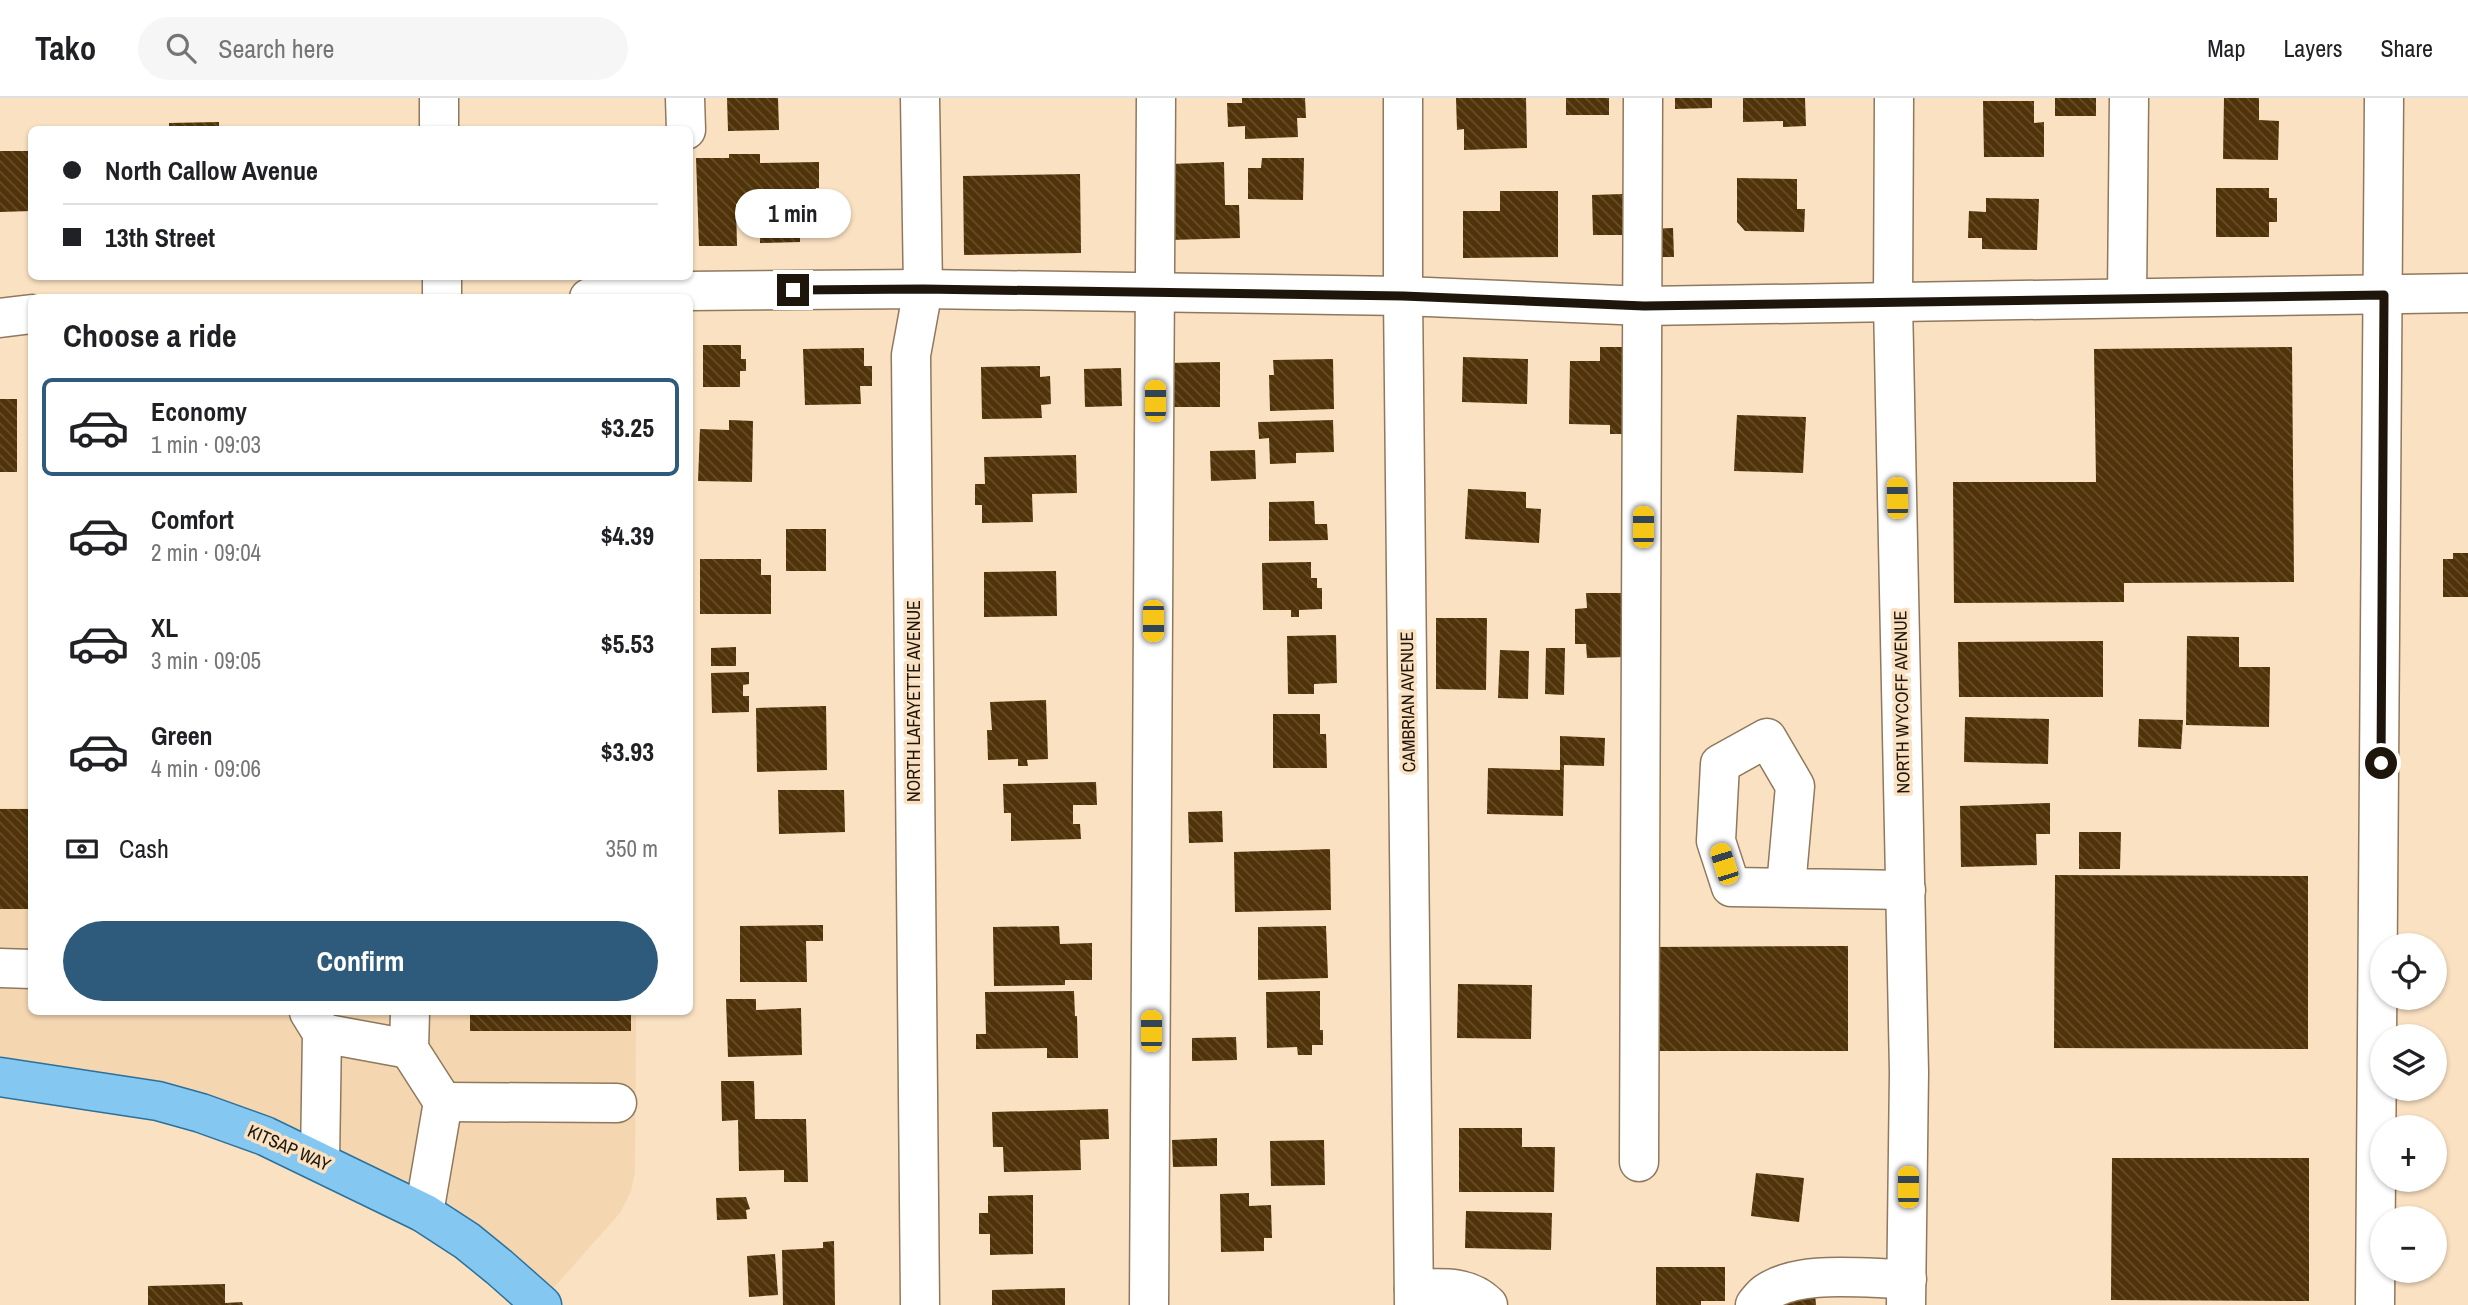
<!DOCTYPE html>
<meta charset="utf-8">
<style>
body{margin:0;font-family:"Archivo Narrow",sans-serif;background:#f6f6f6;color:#202124;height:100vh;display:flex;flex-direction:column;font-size:26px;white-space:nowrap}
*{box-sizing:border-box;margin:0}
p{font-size:23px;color:#757577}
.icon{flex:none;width:38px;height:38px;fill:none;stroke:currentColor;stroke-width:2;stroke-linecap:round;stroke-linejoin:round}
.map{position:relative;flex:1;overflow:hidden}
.drawer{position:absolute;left:28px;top:196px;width:665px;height:721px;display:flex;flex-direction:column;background:#fff;border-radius:10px;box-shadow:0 2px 5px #0004}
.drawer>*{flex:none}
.hud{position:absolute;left:28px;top:28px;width:665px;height:154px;border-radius:10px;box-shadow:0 2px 5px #0004;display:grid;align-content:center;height:154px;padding:0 35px;background:#fff}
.fabs{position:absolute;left:2370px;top:835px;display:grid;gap:14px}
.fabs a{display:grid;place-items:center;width:77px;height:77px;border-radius:50%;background:#fff;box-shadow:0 2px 5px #0004;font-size:35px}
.end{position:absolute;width:32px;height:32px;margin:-16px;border:9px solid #1f160b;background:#fff;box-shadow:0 0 0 4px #fff}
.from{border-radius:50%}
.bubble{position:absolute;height:49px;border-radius:24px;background:#fff;box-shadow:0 2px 5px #0004;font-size:23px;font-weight:700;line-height:49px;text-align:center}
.car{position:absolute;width:21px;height:42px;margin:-21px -10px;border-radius:9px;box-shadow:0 0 5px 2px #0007;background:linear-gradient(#f5c518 24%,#345 0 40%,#f5c518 0 76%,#345 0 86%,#f5c518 0)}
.hud b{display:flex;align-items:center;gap:24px;height:66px;font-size:26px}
.hud b+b{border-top:2px solid #e0e0e0}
.hud i{width:18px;height:18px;background:#202124}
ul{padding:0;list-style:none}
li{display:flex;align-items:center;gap:21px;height:98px;margin:0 14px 10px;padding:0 21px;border:4px solid transparent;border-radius:10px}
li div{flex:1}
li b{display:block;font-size:26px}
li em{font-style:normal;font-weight:700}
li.current{border-color:#2e5b7b}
li>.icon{width:63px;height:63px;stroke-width:1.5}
h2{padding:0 35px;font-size:32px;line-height:84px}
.pay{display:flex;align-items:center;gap:18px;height:77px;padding:0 35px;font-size:26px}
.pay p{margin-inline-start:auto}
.action{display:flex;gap:14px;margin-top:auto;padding:14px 35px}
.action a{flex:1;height:80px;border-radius:42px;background:#2e5b7b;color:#fff;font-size:28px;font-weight:700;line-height:80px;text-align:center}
header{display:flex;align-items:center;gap:42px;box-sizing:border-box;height:98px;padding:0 35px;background:#fff;border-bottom:2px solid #e0e0e0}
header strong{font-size:33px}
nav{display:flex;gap:38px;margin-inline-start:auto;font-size:24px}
.search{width:490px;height:63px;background:#f6f6f6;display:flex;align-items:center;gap:18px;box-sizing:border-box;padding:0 24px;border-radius:38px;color:#757577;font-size:26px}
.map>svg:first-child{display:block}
.built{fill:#f4d6b1}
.building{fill:url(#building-back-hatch)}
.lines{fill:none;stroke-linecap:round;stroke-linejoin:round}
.minor-casing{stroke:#8f785d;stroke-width:41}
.major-casing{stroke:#2b719a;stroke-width:41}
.minor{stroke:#fff;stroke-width:38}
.major{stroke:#84c7f1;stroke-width:38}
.route{stroke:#1f160b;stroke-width:9}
.labels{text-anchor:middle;stroke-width:7;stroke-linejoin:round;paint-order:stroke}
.street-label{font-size:18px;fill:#1f160b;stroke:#fae1c2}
</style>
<header>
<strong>Tako</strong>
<div class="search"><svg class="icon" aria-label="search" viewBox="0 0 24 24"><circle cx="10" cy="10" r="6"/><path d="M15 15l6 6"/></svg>Search here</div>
<nav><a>Map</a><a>Layers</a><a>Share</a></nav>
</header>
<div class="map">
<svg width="2468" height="1207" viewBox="0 0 2468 1207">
<defs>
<pattern id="building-back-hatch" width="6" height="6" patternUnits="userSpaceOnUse" patternTransform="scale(1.75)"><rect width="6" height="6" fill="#503308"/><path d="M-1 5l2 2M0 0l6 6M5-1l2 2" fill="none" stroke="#664e2b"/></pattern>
</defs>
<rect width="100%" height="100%" fill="#fae1c2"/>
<path class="built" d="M 0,710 L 31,710 L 32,914 L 636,914 L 635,1074 L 631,1093 L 620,1115 L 549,1195 L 427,1102 L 0,968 Z"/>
<g class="building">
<path d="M 727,0 L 778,0 L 779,32 L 728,33 Z"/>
<path d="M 1242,0 L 1305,0 L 1306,20 L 1297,20 L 1298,39 L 1245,41 L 1245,28 L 1228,29 L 1227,5 L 1242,5 Z"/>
<path d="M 1456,0 L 1526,0 L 1527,50 L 1464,52 L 1464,31 L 1457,32 Z"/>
<rect x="1566" y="0" width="43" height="17"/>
<path d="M 1675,0 L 1712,0 L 1712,10 L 1675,11 Z"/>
<path d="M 1743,0 L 1805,0 L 1806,28 L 1783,29 L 1783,23 L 1743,24 Z"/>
<rect x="2055" y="0" width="41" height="18"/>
<path d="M 2224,0 L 2259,0 L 2259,22 L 2279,23 L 2278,62 L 2223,61 Z"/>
<path d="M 1983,3 L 2034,3 L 2034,25 L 2044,24 L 2044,59 L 1984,59 Z"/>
<path d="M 219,24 L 219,32 L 169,32 L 169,25 Z"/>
<path d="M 0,53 L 32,53 L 32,113 L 0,114 Z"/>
<path d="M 729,56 L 760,56 L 760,65 L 819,64 L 819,90 L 816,90 L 817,122 L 800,122 L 800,144 L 760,145 L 760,124 L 756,124 L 756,105 L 736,106 L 737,148 L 699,148 L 696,60 L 729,60 Z"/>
<path d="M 1262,60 L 1304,60 L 1303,102 L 1248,101 L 1248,70 L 1261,70 Z"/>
<path d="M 1224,64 L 1225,107 L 1239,107 L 1240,140 L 1170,142 L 1170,66 Z"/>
<path d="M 1080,76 L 1081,155 L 964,157 L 963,78 Z"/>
<path d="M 1737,80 L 1797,81 L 1797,111 L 1805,111 L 1804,134 L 1745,133 L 1737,124 Z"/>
<path d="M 2216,90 L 2269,90 L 2269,100 L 2277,100 L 2277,124 L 2269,124 L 2269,139 L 2216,139 Z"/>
<path d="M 1500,93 L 1558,93 L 1558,159 L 1463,160 L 1463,113 L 1500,113 Z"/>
<path d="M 1623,96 L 1624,137 L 1593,137 L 1592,97 Z"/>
<path d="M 1986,100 L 2039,101 L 2037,152 L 1982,151 L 1982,140 L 1968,140 L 1969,113 L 1986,114 Z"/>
<path d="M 1673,130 L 1674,159 L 1648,159 L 1648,131 Z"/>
<path d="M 703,247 L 741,247 L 741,261 L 746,261 L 746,273 L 740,273 L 740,289 L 703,289 Z"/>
<path d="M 1600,249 L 1628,249 L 1627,336 L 1610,336 L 1610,327 L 1569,326 L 1570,263 L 1600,263 Z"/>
<path d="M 2292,249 L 2294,484 L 2124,485 L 2124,504 L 1954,505 L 1953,384 L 2096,384 L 2094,251 Z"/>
<path d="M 864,250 L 864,268 L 872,268 L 872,288 L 860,288 L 861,306 L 805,307 L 803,251 Z"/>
<path d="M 1463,259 L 1528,261 L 1527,306 L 1462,304 Z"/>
<path d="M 1333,261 L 1334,311 L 1270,313 L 1269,277 L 1274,277 L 1273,262 Z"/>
<path d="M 1220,264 L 1220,309 L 1168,309 L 1167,265 Z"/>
<path d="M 1040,268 L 1040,279 L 1050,278 L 1051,306 L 1041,307 L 1042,320 L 982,321 L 981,269 Z"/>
<path d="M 1121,270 L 1122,308 L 1085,309 L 1084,271 Z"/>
<rect x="0" y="301" width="17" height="73"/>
<path d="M 1737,317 L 1806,319 L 1803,375 L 1734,373 Z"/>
<path d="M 729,322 L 753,323 L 752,384 L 698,383 L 700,331 L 729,332 Z"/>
<path d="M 1333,322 L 1334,354 L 1296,355 L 1296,365 L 1270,366 L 1269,340 L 1259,341 L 1258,324 Z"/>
<path d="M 1255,352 L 1256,381 L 1211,383 L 1210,353 Z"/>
<path d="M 1076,357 L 1077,395 L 1032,396 L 1033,424 L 982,425 L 982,407 L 975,407 L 975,386 L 985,386 L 984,359 Z"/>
<path d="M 1468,391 L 1526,394 L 1526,410 L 1541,411 L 1539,445 L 1465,441 Z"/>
<path d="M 1314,403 L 1315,426 L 1327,426 L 1328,442 L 1269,443 L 1269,404 Z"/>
<rect x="786" y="431" width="40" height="42"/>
<path d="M 2453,455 L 2468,455 L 2468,499 L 2443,499 L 2443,461 L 2453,461 Z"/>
<path d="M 700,461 L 761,461 L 761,477 L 771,477 L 771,516 L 700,516 Z"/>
<path d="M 1311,464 L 1311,480 L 1317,480 L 1317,490 L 1322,490 L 1322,511 L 1299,512 L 1299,519 L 1291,519 L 1291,512 L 1263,512 L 1262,465 Z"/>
<path d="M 1056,473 L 1057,518 L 984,519 L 984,474 Z"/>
<path d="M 1586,495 L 1626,495 L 1627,559 L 1587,560 L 1586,546 L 1575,546 L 1575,511 L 1587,510 Z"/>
<path d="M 1436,520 L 1487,520 L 1486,592 L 1436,591 Z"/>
<path d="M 1336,537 L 1337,585 L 1314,586 L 1314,596 L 1288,596 L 1287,538 Z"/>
<path d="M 2187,538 L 2239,539 L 2239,569 L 2270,569 L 2269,629 L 2186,627 Z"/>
<path d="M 2103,543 L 2103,599 L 1959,599 L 1958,544 Z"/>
<path d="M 736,549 L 736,568 L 711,568 L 711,550 Z"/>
<path d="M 1546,550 L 1565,550 L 1564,597 L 1545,596 Z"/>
<path d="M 1500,552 L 1529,553 L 1528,601 L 1498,600 Z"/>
<path d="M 749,574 L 749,586 L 743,587 L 743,598 L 749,598 L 749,614 L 712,615 L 711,575 Z"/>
<path d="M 1046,602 L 1048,661 L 1027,662 L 1028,668 L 1018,668 L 1018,661 L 988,662 L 987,632 L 992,632 L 990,604 Z"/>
<path d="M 826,608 L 827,672 L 757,674 L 756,610 Z"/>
<path d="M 1273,616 L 1320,616 L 1320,636 L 1326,636 L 1327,670 L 1273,670 Z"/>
<path d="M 1965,619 L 2049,621 L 2048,666 L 1964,664 Z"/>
<path d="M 2139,621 L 2183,622 L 2181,651 L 2138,649 Z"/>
<path d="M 1560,638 L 1605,640 L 1604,668 L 1564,667 L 1563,718 L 1487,716 L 1488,670 L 1560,672 Z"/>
<path d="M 1096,684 L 1097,707 L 1073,707 L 1073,726 L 1080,726 L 1081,741 L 1011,743 L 1011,715 L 1004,715 L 1003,686 Z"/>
<path d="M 778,692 L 844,692 L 845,734 L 779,736 Z"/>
<path d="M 2050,705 L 2050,736 L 2036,736 L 2037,767 L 1961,769 L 1960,708 Z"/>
<rect x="0" y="711" width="32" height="100"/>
<path d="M 1222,713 L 1223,744 L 1189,745 L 1188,714 Z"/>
<path d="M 2079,734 L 2121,734 L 2120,771 L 2079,771 Z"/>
<path d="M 1330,751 L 1331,812 L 1235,814 L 1234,754 Z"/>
<path d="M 2055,777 L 2308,778 L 2308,951 L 2054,950 Z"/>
<path d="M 823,827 L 823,843 L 806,843 L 807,884 L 740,884 L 740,828 Z"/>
<path d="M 1059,828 L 1060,846 L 1092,845 L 1092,882 L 1065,882 L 1065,887 L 994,888 L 993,829 Z"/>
<path d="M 1326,828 L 1328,880 L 1258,882 L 1258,829 Z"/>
<path d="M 1848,848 L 1848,953 L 1655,953 L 1654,849 Z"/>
<path d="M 1458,886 L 1532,887 L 1531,941 L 1457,940 Z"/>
<path d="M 1074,893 L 1075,918 L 1077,918 L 1078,960 L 1047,960 L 1047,950 L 976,951 L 976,936 L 986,936 L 985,894 Z"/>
<path d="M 1320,893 L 1320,932 L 1323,932 L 1323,947 L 1312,947 L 1312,957 L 1298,957 L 1297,949 L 1267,950 L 1266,894 Z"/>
<path d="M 726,901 L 756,901 L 756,912 L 801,910 L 802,957 L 728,959 Z"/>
<rect x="470" y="914" width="161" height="19"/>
<path d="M 1236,939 L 1237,962 L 1192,963 L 1192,940 Z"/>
<path d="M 721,983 L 754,983 L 755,1021 L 806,1021 L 808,1084 L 784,1084 L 784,1072 L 739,1073 L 738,1022 L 722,1023 Z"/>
<path d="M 1108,1011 L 1109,1041 L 1080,1042 L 1081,1072 L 1004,1074 L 1003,1049 L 993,1049 L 992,1014 Z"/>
<path d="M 1459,1030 L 1522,1030 L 1522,1049 L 1555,1049 L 1554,1094 L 1459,1094 Z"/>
<path d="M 1217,1040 L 1217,1068 L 1173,1069 L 1172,1042 Z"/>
<path d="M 1324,1042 L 1325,1087 L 1271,1088 L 1270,1043 Z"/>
<path d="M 2112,1060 L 2309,1060 L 2309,1203 L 2111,1202 Z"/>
<path d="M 1756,1075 L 1804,1080 L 1799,1124 L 1751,1118 Z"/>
<path d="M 1249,1095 L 1249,1108 L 1271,1107 L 1272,1140 L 1264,1140 L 1264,1153 L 1221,1154 L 1220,1096 Z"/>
<path d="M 1033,1097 L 1033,1156 L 990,1157 L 990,1136 L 979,1136 L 979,1115 L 988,1115 L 988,1098 Z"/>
<path d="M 746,1099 L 750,1111 L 746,1112 L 747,1121 L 717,1122 L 716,1100 Z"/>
<path d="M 1466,1113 L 1552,1115 L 1551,1152 L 1465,1150 Z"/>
<path d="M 834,1143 L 835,1207 L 783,1207 L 782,1152 L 823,1150 L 823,1144 Z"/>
<path d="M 775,1156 L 778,1197 L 749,1199 L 747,1158 Z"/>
<path d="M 1656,1169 L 1725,1169 L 1725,1203 L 1701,1203 L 1701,1207 L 1656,1207 Z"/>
<path d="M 225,1186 L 225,1205 L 242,1204 L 243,1207 L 148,1207 L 148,1188 Z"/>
<path d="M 1065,1190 L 1065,1207 L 992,1207 L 992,1192 Z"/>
<path d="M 1815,1196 L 1816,1207 L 1786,1207 L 1785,1198 Z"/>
</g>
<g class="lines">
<defs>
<g id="minor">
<path d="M 439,0 L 439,32"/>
<path d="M 685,0 L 686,32"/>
<path d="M 1403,0 L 1403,198 L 1414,1207"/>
<path d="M 1894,0 L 1893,204 L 1909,974 L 1906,1207"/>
<path d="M 442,178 L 442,200"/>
<path d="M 589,200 L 688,193 L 923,191 L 1403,198 L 1644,208 L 2468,195"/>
<path d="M 2127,200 L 2129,0"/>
<path d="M 0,220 L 32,216"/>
<path d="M 1786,789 L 1795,688 L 1767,640 L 1720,666 L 1716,743 L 1731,789 L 1906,792"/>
<path d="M 0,870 L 32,871"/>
<path d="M 309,914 L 322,935 L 320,1063"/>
<path d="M 410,914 L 409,951 L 443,1004 L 424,1115"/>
<path d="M 322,935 L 409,951"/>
<path d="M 443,1004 L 617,1005"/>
<path d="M 1639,1064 L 1643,0"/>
<path d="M 1414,1191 C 1441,1190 1468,1187 1488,1207"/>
<path d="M 920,1207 L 911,257 L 923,191 L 920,0"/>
<path d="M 1149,1207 L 1156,0"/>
<path d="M 1755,1207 C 1758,1203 1762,1198 1766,1195 C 1799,1171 1867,1181 1907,1181"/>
<path d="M 2375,1207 L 2384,0"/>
</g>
<path id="major" d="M 0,979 L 158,1003 L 201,1015 L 265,1038 L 424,1115 L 467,1143 L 499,1169 L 542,1207"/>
</defs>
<use href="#minor" class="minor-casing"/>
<use href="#major" class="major-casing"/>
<use href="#minor" class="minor"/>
<use href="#major" class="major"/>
</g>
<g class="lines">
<path class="route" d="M 793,192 L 923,191 L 1403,198 L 1644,208 L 2384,197 L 2381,665"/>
</g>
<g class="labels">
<g class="street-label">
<text transform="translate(914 603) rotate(-90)" y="6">NORTH LAFAYETTE AVENUE</text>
<text transform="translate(1408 604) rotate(-91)" y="6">CAMBRIAN AVENUE</text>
<text transform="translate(1902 604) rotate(-91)" y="6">NORTH WYCOFF AVENUE</text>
<text transform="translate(289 1050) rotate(24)" y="6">KITSAP WAY</text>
</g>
</g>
</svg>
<div class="fabs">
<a><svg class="icon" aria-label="locate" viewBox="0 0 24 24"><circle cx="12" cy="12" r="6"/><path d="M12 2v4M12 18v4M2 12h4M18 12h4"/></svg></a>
<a><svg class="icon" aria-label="layers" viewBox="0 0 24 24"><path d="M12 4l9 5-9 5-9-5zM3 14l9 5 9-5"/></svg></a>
<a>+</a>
<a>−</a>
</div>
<i class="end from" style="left:2381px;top:665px"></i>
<i class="end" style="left:793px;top:192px"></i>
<div class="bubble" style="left:735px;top:91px;width:116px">1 min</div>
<i class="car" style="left:1155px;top:303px;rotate:0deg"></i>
<i class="car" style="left:1897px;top:400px;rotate:359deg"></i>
<i class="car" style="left:1643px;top:429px;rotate:0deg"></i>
<i class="car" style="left:1153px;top:523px;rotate:180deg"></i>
<i class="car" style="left:1724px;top:766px;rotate:342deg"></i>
<i class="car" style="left:1151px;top:933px;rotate:0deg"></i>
<i class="car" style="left:1908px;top:1089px;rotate:0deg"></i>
<div class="hud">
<b><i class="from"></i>North Callow Avenue</b>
<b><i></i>13th Street</b>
</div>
<section class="drawer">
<h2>Choose a ride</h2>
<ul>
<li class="current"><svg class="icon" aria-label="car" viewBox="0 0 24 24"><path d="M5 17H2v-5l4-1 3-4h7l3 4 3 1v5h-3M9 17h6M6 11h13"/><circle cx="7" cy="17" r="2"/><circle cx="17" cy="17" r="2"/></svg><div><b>Economy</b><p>1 min · 09:03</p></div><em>$3.25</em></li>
<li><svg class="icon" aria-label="car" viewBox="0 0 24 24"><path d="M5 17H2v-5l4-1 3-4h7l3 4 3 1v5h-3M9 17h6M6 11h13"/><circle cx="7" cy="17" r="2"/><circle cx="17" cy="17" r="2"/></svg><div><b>Comfort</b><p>2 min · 09:04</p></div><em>$4.39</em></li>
<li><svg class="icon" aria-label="car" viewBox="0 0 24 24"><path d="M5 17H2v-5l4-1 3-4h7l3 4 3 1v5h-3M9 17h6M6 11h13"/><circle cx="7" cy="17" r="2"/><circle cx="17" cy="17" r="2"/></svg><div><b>XL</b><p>3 min · 09:05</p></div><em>$5.53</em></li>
<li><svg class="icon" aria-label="car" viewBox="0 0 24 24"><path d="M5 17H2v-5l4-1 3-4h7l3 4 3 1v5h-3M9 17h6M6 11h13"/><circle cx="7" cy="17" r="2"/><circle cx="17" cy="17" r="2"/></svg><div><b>Green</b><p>4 min · 09:06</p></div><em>$3.93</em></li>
</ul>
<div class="pay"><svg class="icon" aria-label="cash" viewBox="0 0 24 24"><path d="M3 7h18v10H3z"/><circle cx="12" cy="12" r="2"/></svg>Cash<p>350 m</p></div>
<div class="action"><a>Confirm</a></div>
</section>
</div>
